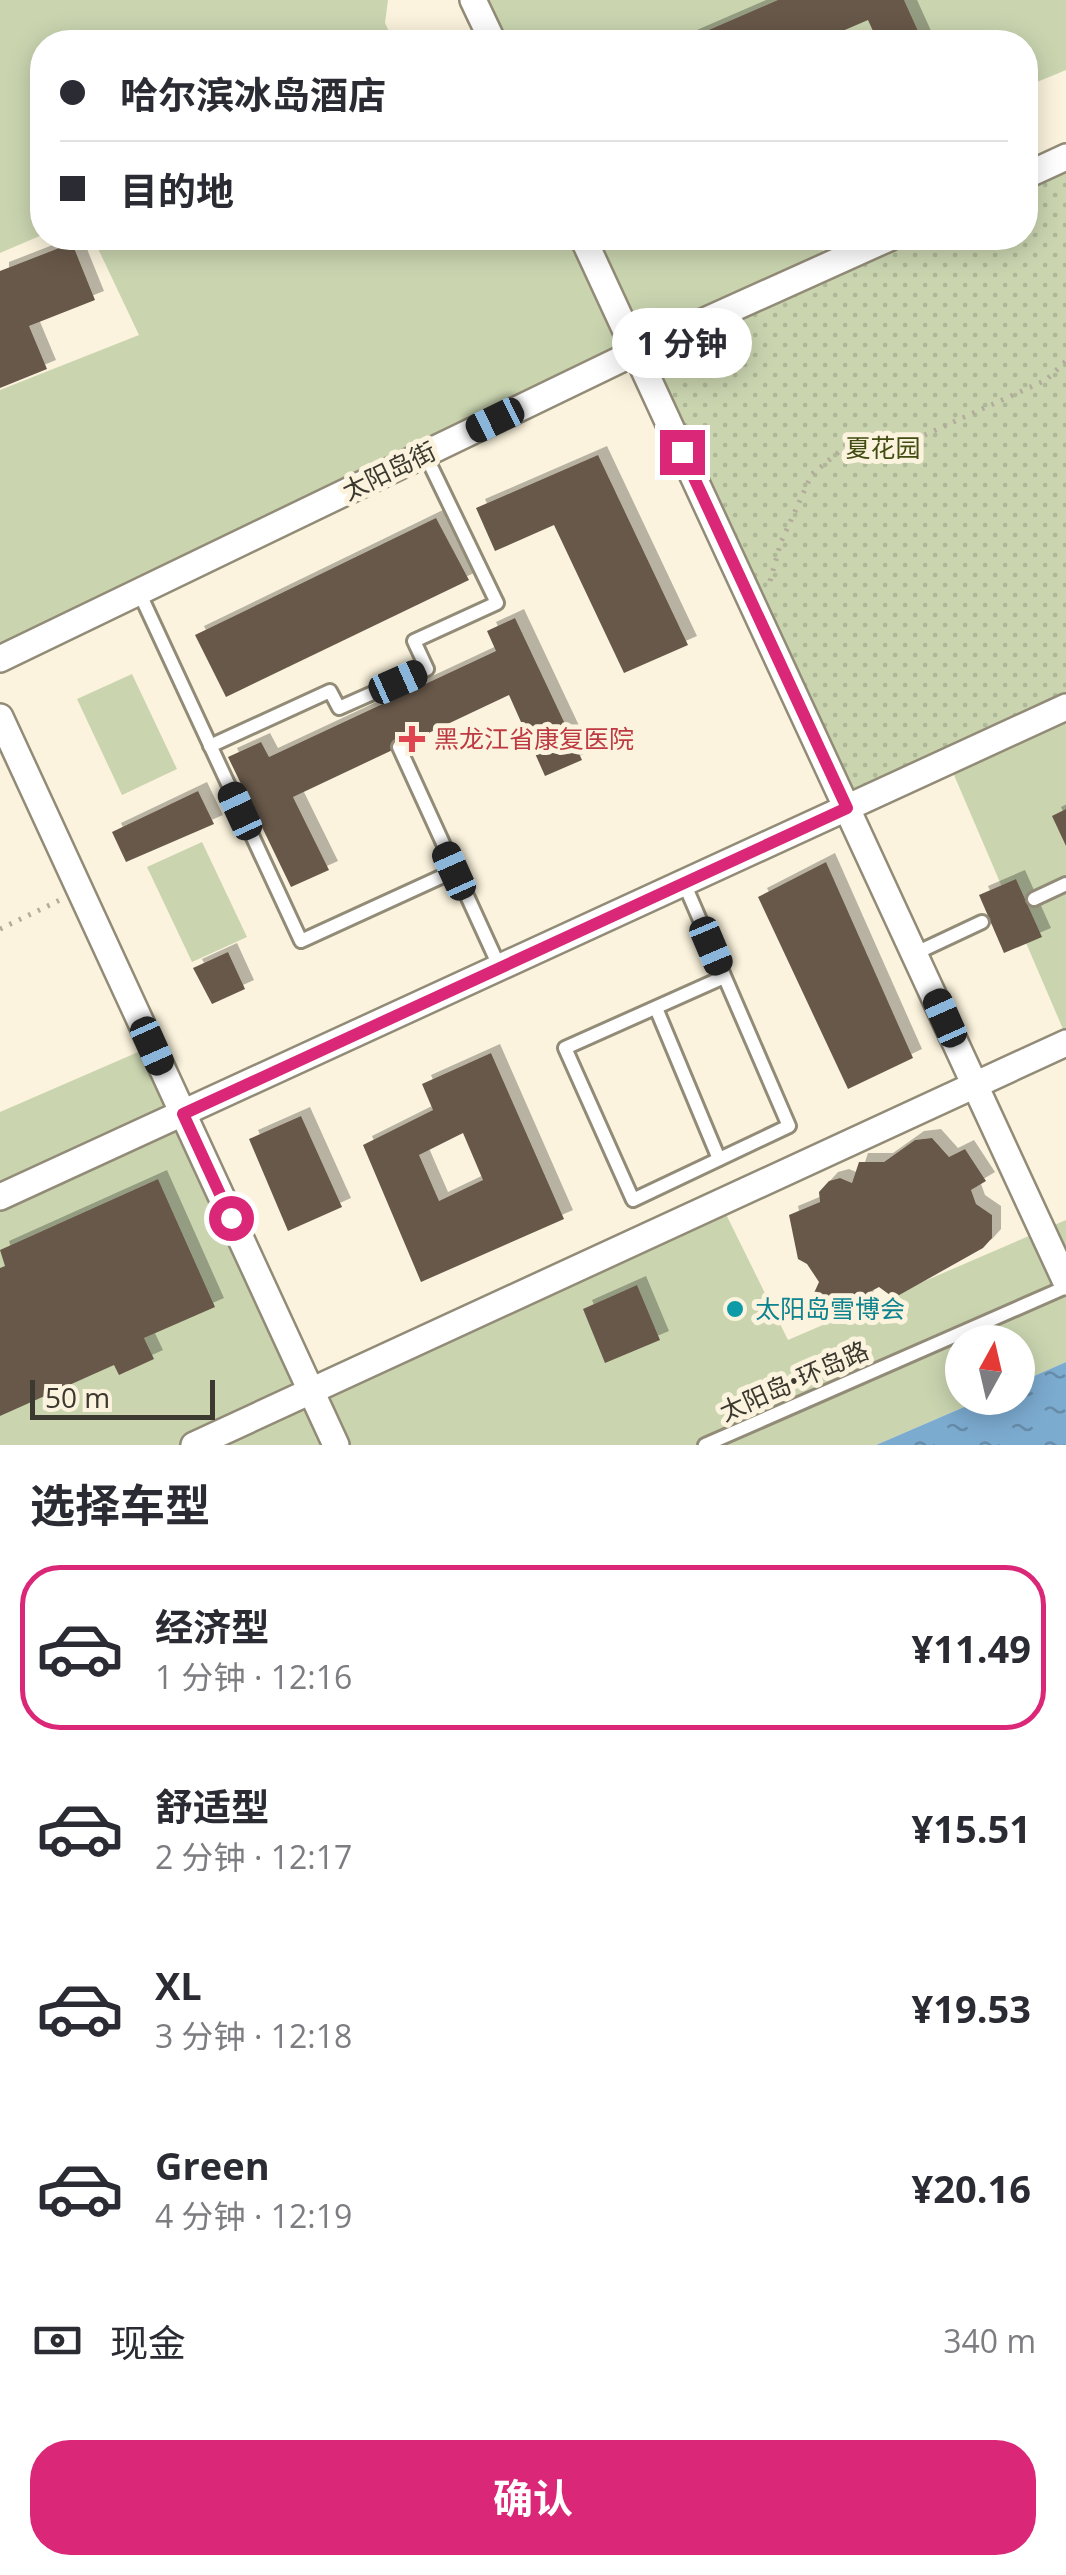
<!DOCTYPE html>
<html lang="zh">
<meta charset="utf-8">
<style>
body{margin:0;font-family:"Open Sans","Noto Sans SC",sans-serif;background:#f2f2f3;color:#2b2b33;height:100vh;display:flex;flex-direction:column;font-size:38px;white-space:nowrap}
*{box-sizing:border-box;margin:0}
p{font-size:32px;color:#7c7c81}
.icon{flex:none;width:55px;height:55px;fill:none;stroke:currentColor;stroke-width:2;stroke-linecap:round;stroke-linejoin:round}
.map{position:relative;height:1445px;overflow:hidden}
.side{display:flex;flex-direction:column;background:#fff;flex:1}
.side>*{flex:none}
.hud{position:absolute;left:30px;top:30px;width:1008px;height:220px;border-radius:40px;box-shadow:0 5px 25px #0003;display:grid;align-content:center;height:220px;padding:0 30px;background:#fff}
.needle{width:65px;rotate:8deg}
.buttons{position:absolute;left:945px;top:1325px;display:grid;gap:20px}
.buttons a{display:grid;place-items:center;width:90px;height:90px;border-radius:50%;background:#fff;box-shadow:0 5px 25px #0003;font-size:50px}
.scale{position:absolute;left:30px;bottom:25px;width:185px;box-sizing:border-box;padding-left:10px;border:5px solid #3c3931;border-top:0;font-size:28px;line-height:35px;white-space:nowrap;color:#3c3931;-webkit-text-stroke:8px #fbf3dd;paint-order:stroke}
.end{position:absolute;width:45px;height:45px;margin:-22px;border:12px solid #db2777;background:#fff;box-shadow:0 0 0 5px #fff}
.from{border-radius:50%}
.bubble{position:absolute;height:70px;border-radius:35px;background:#fff;box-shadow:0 5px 25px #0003;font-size:32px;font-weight:700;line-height:70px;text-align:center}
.car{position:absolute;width:30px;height:60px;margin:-30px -15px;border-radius:12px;box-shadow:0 0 8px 2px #0007;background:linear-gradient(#222 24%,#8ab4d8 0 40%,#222 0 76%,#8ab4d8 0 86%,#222 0)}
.hud b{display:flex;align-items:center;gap:35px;height:95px;font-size:38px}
.hud b+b{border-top:2px solid #e1e1e2}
.hud i{width:25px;height:25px;background:#2b2b33}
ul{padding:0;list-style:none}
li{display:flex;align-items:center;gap:30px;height:165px;margin:0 20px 15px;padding:0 10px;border:5px solid transparent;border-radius:40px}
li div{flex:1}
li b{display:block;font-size:38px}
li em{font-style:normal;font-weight:700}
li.on{border-color:#db2777}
li>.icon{width:90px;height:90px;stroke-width:1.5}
h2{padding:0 30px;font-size:45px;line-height:120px}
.pay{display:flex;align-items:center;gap:25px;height:110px;padding:0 30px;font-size:38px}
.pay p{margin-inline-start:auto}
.button{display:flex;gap:20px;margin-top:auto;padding:20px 30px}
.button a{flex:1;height:115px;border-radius:40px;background:#db2777;color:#fff;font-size:40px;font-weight:700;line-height:115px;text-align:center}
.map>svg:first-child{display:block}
.green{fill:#cad5b0}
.park{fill:url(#park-dots)}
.water{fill:url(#water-ripples)}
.building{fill:#68594a;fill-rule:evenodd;filter:url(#shadow)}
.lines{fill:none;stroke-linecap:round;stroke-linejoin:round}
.service-casing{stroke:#928b77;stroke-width:18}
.minor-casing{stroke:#928b77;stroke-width:30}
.path{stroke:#b2ac9b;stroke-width:5;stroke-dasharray:2.5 8;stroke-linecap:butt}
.service{stroke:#fff;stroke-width:12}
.minor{stroke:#fff;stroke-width:25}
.route{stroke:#db2777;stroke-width:12}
.health-dot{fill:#e0444e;stroke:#fbf3dd;stroke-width:4}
.culture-dot{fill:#0f9aa8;stroke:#fbf3dd;stroke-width:4}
.labels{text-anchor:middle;stroke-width:10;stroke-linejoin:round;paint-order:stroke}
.park-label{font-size:25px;fill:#414d10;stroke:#fbf3dd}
.street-label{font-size:25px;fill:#3c3931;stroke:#fbf3dd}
.health-label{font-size:25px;fill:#be3a42;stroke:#fbf3dd;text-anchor:start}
.culture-label{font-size:25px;fill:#0d838f;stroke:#fbf3dd;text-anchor:start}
</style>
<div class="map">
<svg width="1066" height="1445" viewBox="0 0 1066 1445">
<defs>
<pattern id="park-dots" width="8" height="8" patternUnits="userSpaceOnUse" patternTransform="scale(2.5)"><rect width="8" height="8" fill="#cad5b0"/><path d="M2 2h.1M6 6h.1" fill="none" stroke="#aeb898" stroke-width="1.8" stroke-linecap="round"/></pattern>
<pattern id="water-ripples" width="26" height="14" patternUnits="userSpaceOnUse" patternTransform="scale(2.5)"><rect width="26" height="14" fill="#7cabd0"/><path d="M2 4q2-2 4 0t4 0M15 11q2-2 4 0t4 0" fill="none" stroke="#678ca9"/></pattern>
<filter id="shadow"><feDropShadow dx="9" dy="-9" stdDeviation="0" flood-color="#0004"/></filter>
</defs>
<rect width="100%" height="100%" fill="#fbf3dd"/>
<g class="green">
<path d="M 0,0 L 388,0 L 385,23 L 394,42 L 42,42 L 42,235 L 0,253 Z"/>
<path d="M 473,0 L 1066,0 L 1066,70 L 1025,87 L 1025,42 L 493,42 Z"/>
<path d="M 93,238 L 571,238 L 625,353 L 0,659 L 0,390 L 139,335 Z"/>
<path d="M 583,238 L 817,238 L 830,264 L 636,352 Z"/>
<path d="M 132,674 L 177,769 L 122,795 L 77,699 Z"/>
<path d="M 1066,707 L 1066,1036 L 948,761 Z"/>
<path d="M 202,842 L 247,937 L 192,962 L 147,867 Z"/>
<path d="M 152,1046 L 311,1392 L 720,1202 L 788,1340 L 1066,1220 L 1066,1362 L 1018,1383 L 1018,1342 L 962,1342 L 962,1398 L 985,1398 L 876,1445 L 0,1445 L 0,1112 Z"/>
</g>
<path class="park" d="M 1066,157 L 1066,707 L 847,808 L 636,352 L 889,238 L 1025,238 L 1025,176 Z"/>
<path class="water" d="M 1066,1362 L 1066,1445 L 876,1445 L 985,1398 L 1018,1398 L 1018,1383 Z"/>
<g class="building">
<path d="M 778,0 L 904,0 L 923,42 L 878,42 L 868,20 L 817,42 L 681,42 Z"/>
<path d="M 72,243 L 95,300 L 29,326 L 47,369 L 0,388 L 0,271 Z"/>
<path d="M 598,455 L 688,645 L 624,673 L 554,525 L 495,551 L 476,508 Z"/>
<path d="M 436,518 L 469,580 L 226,697 L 195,635 Z"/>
<path d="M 515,618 L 582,760 L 545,776 L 509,695 L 293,797 L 329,870 L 291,887 L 228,757 L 261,742 L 269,757 L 496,651 L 487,631 Z"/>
<path d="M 198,791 L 214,824 L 126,862 L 112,832 Z"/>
<path d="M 1066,809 L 1066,846 L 1052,816 Z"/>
<path d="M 826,862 L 913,1058 L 848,1089 L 758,897 Z"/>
<path d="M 1016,879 L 1042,937 L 1004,953 L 979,895 Z"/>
<path d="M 228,952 L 245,989 L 212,1004 L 193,968 Z"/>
<path d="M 491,1053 L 564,1219 L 421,1282 L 363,1145 L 433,1110 L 422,1084 ZM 463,1133 L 483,1180 L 439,1201 L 419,1155 Z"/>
<path d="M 301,1116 L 342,1207 L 288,1231 L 249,1139 Z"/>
<path d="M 932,1138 L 949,1157 L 965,1149 L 986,1181 L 971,1190 L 976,1204 L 992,1215 L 992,1238 L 983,1248 L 894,1298 L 879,1287 L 866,1294 L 862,1310 L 846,1319 L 830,1319 L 814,1293 L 819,1282 L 807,1264 L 798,1259 L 789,1215 L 820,1202 L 819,1192 L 829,1181 L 840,1178 L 852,1183 L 859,1162 L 884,1162 L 915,1140 Z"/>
<path d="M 158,1179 L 215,1307 L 144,1338 L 154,1359 L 119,1375 L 114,1365 L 0,1416 L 0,1268 L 5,1266 L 0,1250 Z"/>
<path d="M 637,1285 L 660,1340 L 605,1363 L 583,1309 Z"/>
</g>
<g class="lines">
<defs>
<g id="service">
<path d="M 139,592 L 301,941 L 454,871"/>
<path d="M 210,746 L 330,691 L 339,708 L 427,669 L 414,641 L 497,603 L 425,454"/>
<path d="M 399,747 L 500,968"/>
<path d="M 684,883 L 789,1126 L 633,1200 L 565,1048 L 724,977"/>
<path d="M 1034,899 L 1066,884"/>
<path d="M 916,953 L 982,922"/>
<path d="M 656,1008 L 719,1159"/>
<path d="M 705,1445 L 1066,1287"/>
</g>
<g id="minor">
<path d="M 473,0 L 493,42"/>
<path d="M 1025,176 L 1066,157"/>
<path d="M 583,238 L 1066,1282"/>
<path d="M 0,659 L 636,352 L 889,238"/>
<path d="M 0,717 L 336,1445"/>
<path d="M 0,1197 L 1066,707"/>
<path d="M 194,1445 L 1066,1043"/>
</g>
</defs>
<use href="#service" class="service-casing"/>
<use href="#minor" class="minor-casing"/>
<g class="path">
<path d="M 770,581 L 781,542 L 812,474 L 856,438 L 916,439 L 1046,380 L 1066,361"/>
<path d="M 0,929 L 60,900"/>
</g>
<use href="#service" class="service"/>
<use href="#minor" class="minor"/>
</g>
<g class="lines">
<path class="route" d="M 231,1218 L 183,1114 L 847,808 L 682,452"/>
</g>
<path class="health-dot" d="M407 724h10v10h10v10h-10v10h-10v-10h-10v-10h10z"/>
<circle class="culture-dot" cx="735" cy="1309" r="10"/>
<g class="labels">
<g class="park-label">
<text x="883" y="457">夏花园</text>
</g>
<g class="street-label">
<text transform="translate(389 471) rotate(-26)" y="9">太阳岛街</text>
<text transform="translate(794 1381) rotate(-24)" y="9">太阳岛•环岛路</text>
</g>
<g class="health-label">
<text x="434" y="748">黑龙江省康复医院</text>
</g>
<g class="culture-label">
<text x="755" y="1318">太阳岛雪博会</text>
</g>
</g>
</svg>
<div class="buttons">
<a><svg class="needle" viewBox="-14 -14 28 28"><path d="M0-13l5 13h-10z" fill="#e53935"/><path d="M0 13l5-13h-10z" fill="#7c7c81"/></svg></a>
</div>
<div class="scale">50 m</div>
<i class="end from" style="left:231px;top:1218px"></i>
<i class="end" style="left:682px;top:452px"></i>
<div class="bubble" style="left:612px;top:308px;width:140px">1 分钟</div>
<i class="car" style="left:495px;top:420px;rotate:244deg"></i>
<i class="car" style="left:398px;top:682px;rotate:66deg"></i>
<i class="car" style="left:240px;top:811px;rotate:335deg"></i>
<i class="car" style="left:454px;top:871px;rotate:336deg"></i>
<i class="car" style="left:711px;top:946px;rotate:157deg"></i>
<i class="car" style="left:945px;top:1018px;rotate:336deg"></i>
<i class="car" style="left:152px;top:1046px;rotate:156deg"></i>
<div class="hud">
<b><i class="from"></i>哈尔滨冰岛酒店</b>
<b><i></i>目的地</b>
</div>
</div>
<section class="side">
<h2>选择车型</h2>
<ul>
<li class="on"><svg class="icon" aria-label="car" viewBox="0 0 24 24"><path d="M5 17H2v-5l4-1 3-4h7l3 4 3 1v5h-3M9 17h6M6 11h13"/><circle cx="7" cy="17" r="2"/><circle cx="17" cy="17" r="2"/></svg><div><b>经济型</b><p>1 分钟 · 12:16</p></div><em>¥11.49</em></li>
<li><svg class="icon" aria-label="car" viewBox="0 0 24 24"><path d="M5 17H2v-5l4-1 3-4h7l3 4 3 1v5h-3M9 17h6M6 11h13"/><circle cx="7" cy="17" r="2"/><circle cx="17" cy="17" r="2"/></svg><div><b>舒适型</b><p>2 分钟 · 12:17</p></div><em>¥15.51</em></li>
<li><svg class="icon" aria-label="car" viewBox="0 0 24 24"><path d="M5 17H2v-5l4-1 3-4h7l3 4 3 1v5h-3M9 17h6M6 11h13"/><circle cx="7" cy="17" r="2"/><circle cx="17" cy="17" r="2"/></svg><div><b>XL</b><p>3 分钟 · 12:18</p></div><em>¥19.53</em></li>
<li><svg class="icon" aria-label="car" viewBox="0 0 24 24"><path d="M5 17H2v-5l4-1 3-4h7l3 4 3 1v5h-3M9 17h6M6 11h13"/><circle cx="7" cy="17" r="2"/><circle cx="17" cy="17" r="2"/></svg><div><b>Green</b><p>4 分钟 · 12:19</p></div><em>¥20.16</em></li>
</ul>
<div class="pay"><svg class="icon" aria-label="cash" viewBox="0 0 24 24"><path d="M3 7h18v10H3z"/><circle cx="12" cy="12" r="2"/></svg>现金<p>340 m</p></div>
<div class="button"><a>确认</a></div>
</section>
